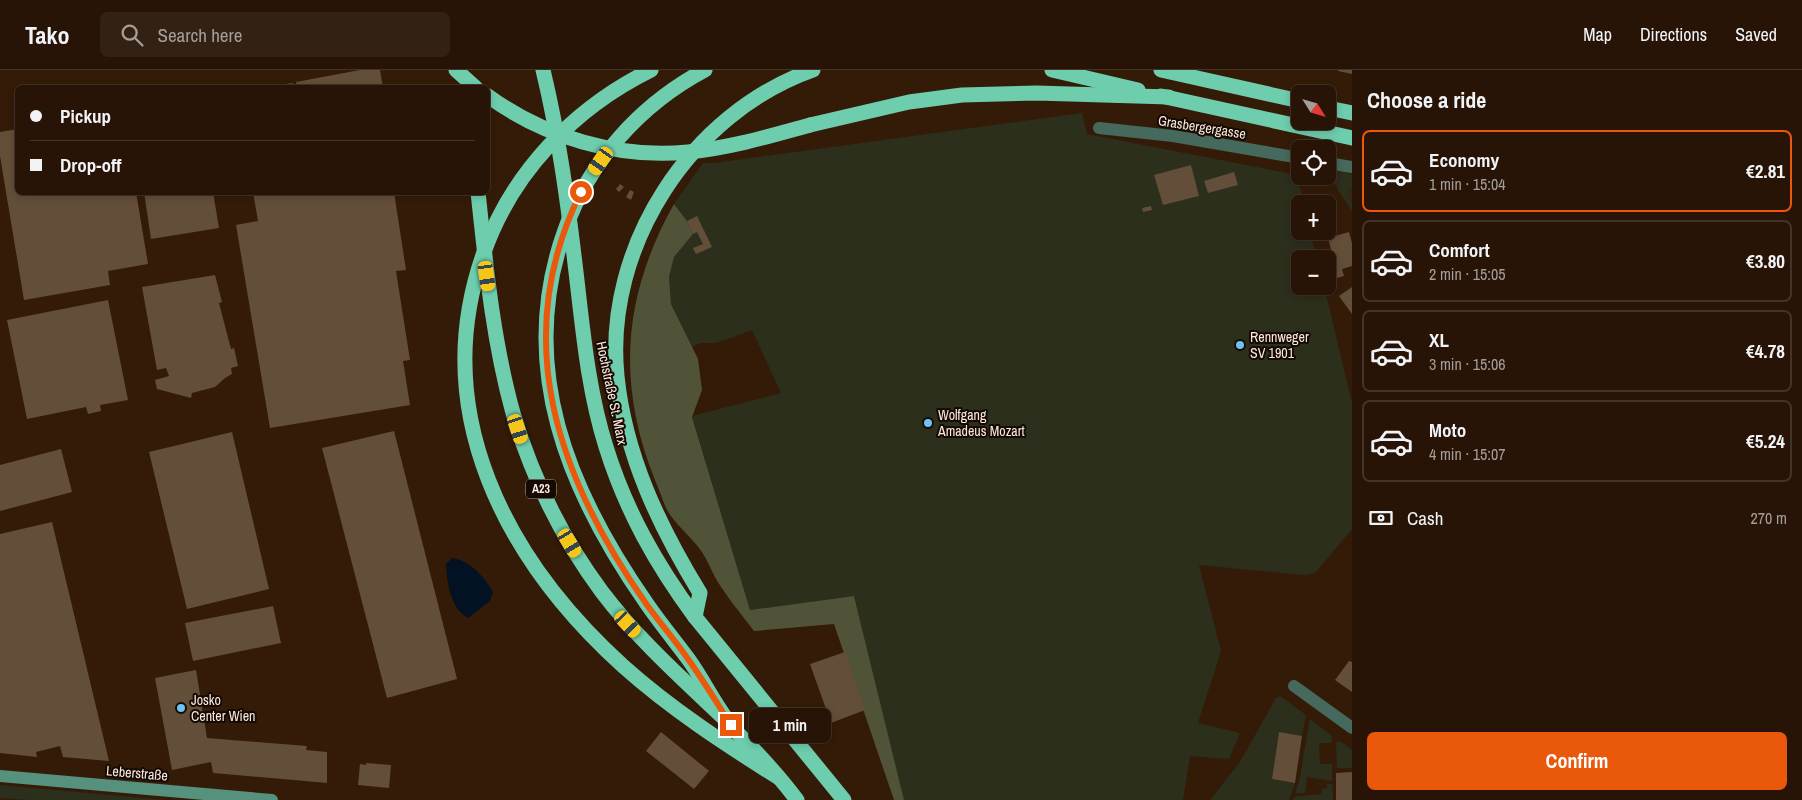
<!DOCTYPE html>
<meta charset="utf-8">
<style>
body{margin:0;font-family:"Archivo Narrow",sans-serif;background:#332114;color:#f1f3f6;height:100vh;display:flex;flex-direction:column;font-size:19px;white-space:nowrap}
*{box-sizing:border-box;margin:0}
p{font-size:16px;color:#a49e9b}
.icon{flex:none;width:28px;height:28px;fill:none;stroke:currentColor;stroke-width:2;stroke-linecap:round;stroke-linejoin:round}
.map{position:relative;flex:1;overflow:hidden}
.details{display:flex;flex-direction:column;background:#271406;width:450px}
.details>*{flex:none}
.guide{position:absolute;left:15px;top:15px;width:475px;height:110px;border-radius:8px;box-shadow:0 2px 8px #0003,0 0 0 1px #433328;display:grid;align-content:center;height:110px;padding:0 15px;background:#271406}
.needle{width:32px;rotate:127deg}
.buttons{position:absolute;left:1291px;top:15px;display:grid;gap:10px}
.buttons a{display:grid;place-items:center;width:45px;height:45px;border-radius:8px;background:#271406;box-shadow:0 2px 8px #0003,0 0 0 1px #433328;font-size:25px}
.end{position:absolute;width:22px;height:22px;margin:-11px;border:6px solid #ea580c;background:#fff;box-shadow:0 0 0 2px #fff}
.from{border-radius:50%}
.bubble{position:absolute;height:35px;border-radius:8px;background:#271406;box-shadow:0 2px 8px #0003,0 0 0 1px #433328;font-size:16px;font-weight:700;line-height:35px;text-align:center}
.car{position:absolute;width:15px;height:30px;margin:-15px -8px;border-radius:6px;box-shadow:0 0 4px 1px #0007;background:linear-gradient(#f5c518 24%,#345 0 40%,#f5c518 0 76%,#345 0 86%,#f5c518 0)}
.guide b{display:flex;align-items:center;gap:18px;height:48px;font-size:19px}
.guide b+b{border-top:1px solid #433328}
.guide i{width:12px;height:12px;background:#f1f3f6}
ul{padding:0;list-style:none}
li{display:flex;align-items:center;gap:15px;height:82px;margin:0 10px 8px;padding:0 5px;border:2px solid #433328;border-radius:8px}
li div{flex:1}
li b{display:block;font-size:19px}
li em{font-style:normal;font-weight:700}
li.active{border-color:#ea580c}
li>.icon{width:45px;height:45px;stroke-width:1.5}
h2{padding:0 15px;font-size:22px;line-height:60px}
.pay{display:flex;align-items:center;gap:12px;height:55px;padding:0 15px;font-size:19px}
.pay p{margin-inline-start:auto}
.primary-button{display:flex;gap:10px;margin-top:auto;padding:10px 15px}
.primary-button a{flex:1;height:58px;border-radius:8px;background:#ea580c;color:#fff;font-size:20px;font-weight:700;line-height:58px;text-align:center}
header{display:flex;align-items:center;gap:30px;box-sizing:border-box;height:70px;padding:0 25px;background:#271406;border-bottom:1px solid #433328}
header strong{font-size:24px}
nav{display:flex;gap:28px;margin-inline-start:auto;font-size:18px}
.search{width:350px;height:45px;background:#332114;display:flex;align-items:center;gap:12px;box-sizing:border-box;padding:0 18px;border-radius:8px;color:#a49e9b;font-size:19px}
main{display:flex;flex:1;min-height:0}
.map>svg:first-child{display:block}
.commercial{fill:#332719}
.green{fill:#2c2f1c}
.forest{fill:#505338}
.water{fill:#021223}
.building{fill:#634e39}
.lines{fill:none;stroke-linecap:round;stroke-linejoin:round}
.street{stroke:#45695c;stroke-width:12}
.secondary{stroke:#56917d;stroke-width:12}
.highway{stroke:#6dcdad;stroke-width:15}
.highway-bridge{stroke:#6dcdad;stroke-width:15}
.route{stroke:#ea580c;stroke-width:6}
.poi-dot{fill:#6dc2f3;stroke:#140903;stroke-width:2}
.labels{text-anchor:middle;stroke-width:4;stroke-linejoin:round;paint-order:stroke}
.shield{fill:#140903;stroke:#b6a69c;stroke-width:1}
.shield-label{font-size:12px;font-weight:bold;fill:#fbe9dd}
.street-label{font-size:14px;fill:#fbe9dd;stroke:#140903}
.poi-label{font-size:14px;fill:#fbe9dd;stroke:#140903;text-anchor:start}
</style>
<header>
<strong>Tako</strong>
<div class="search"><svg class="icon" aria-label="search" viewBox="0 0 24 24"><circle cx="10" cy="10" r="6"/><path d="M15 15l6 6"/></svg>Search here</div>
<nav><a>Map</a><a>Directions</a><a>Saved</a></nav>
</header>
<main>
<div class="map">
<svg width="1352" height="730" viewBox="0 0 1352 730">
<rect width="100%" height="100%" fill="#341b08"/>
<path class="commercial" d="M 1328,98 L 1352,104 L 1352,141 L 1328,104 Z"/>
<g class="green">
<path d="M 1082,43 L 1087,64 L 1297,105 L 1304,134 L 1300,134 L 1300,161 L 1310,161 L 1317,189 L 1300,189 L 1300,216 L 1324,216 L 1352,333 L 1352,459 L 1315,503 L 1304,505 L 1199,495 L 1221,581 L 1198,653 L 1240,663 L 1229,689 L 1190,686 L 1183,730 L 904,730 L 854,526 L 750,540 L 692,346 L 781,323 L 752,260 L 717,273 L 700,273 L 692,277 L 671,234 L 669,207 L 674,187 L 693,164 L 687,151 L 674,134 L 703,93 L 714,93 Z"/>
<path d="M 1342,102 L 1352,104 L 1352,118 L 1345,123 L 1352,133 L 1352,141 L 1337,118 Z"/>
<path d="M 1280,626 L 1306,645 L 1302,666 L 1279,663 L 1272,709 L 1295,713 L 1289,730 L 1210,730 L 1240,692 L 1276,628 Z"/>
<path d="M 1310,649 L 1332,666 L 1331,673 L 1319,673 L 1320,694 L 1332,694 L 1332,711 L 1307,707 L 1305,723 L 1295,723 L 1299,712 Z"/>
<path d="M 1340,671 L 1352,680 L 1352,698 L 1337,698 L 1336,672 Z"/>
<path d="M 1327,714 L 1332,714 L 1333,730 L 1293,730 L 1294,727 L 1321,724 L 1322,719 L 1327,718 Z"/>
<path d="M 0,715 L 165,730 L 30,730 L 0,728 Z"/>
</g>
<path class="forest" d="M 674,134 L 687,151 L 693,164 L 674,187 L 669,207 L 671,234 L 698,289 L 702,320 L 692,347 L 750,540 L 854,526 L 904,730 L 894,730 L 834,554 L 754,561 C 741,544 727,527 716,509 C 711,500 708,491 702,482 C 692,467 675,455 666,438 C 662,429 659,419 655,410 C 616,313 623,225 674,134 Z"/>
<path class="water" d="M 452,488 C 471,491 484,507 493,522 L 490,531 L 468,548 C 450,539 447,512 446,494 Z"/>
<g class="building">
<path d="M 360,0 L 380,0 L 383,18 L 297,18 L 296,12 Z"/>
<path d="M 1352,0 L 1352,4 L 1338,1 L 1338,0 Z"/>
<path d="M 293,13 L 294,18 L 278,18 L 278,15 Z"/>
<path d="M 18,59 L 18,122 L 136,122 L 148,194 L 108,201 L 110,215 L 24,230 L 0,86 L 0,62 Z"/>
<path d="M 1191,95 L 1199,126 L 1163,135 L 1154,105 Z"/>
<path d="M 1234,102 L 1238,115 L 1208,123 L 1204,111 Z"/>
<path d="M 620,114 L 624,117 L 619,122 L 616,119 Z"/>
<path d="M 630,120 L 634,122 L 631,130 L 626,127 Z"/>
<path d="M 144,122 L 213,122 L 219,158 L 151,169 Z"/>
<path d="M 253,122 L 394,122 L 406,200 L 396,201 L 410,290 L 403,291 L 410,335 L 270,358 L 236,155 L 258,151 Z"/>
<path d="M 1151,136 L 1152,140 L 1143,142 L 1142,138 Z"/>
<path d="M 697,146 L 712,177 L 696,184 L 693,178 L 703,174 L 697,162 L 693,164 L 687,151 Z"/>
<path d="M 1349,162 L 1352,173 L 1352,196 L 1342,199 L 1344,206 L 1334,209 L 1328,189 L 1333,187 L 1328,168 Z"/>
<path d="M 215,205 L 222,232 L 219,233 L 231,279 L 234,278 L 238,296 L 231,298 L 232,304 L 225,308 L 215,317 L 192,323 L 191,328 L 157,319 L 155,310 L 169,306 L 166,298 L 157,300 L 142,217 Z"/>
<path d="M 1352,217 L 1352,244 L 1339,226 Z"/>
<path d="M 108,230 L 128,330 L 100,335 L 101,341 L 88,344 L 86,337 L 27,349 L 7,250 Z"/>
<path d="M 394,361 L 457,609 L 387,628 L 322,378 Z"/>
<path d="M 232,362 L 269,519 L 187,539 L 149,382 Z"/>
<path d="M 61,379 L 72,422 L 0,441 L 0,395 Z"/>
<path d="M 52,452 L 109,691 L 63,687 L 60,676 L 36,682 L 37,687 L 0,683 L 0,464 Z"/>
<path d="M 273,536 L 281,573 L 193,591 L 185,553 Z"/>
<path d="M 845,582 L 865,640 L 831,653 L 810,594 Z"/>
<path d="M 1349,591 L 1352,592 L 1352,622 L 1335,610 Z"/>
<path d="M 196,600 L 207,668 L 307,676 L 306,680 L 327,682 L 327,713 L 213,703 L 211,692 L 172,700 L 155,608 Z"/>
<path d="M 661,662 L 709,701 L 694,719 L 646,681 Z"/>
<path d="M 1279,662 L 1302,666 L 1295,713 L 1272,709 Z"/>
<path d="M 366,693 L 391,695 L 389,718 L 358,715 L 360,694 L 366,695 Z"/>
<path d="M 1352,702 L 1352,730 L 1336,730 L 1336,703 Z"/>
</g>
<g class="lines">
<g class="street">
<path d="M 1099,58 L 1173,66 L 1300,88"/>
<path d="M 1328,93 L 1352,97"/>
<path d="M 1294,616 L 1352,658"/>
</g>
<path class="secondary" d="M 0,706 L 272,730"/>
<g class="highway">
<path d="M 651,0 C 574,38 511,103 483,185 C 428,343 506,490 623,596 C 671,639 725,674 779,708"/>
<path d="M 705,0 C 641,34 589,91 565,160 C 516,296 568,421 647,534 C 660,553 675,571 689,590 C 704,611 715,635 731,655 C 739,666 749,674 758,684 C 772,699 785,714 797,730"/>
<path d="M 813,0 C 691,43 604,176 617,306 C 625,385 659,456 700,523 L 695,547 L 844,730"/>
<path d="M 1052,0 L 1138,20"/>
<path d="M 1161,0 L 1300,31"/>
<path d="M 1161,26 L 1352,68"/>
<path d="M 1328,38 L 1352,43"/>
<path d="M 810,55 L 909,32 L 962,25 L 1037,23 L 1169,27"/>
</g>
<g class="highway-bridge">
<path d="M 456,0 L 476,18"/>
<path d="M 543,0 C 559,66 568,134 576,202 C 583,261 588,320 606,377 C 626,441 656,494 695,547"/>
<path d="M 488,26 C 544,67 618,89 688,82 C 730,78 770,66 810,55"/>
<path d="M 478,122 C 486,197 493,271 513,343 C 532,407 562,468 602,522 C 639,571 687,613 731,655"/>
</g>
</g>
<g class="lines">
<path class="route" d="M 581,122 C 508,269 558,408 647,535 C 660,553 675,570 688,589 C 703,610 717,633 731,655"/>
</g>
<g class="poi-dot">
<circle cx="1240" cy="275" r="5"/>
<circle cx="928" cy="353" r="5"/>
<circle cx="181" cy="638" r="5"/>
</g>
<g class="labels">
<rect class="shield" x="526" y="409.5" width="30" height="19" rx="4"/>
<g class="shield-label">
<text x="541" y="423">A23</text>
</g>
<g class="street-label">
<text transform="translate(1202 57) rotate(9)" y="5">Grasbergergasse</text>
<text transform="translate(612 323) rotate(78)" y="5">Hochstraße St. Marx</text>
<text transform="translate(137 703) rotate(5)" y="5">Leberstraße</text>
</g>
<g class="poi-label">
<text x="1250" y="272">Rennweger<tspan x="1250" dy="16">SV 1901</tspan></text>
<text x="938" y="350">Wolfgang<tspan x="938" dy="16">Amadeus Mozart</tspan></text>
<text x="191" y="635">Josko<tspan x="191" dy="16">Center Wien</tspan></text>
</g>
</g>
</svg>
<div class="buttons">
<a><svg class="needle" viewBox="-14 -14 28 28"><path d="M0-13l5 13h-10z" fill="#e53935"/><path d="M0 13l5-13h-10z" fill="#a49e9b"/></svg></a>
<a><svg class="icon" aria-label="locate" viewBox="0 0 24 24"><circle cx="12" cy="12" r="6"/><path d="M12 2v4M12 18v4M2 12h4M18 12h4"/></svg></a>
<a>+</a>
<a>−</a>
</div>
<i class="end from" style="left:581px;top:122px"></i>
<i class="end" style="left:731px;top:655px"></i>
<div class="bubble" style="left:749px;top:638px;width:82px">1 min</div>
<i class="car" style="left:601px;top:91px;rotate:215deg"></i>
<i class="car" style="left:487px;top:206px;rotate:172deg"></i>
<i class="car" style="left:518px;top:359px;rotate:162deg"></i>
<i class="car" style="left:570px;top:473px;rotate:149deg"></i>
<i class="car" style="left:628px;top:554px;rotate:137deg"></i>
<div class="guide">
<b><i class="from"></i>Pickup</b>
<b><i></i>Drop-off</b>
</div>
</div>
<section class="details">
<h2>Choose a ride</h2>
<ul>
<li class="active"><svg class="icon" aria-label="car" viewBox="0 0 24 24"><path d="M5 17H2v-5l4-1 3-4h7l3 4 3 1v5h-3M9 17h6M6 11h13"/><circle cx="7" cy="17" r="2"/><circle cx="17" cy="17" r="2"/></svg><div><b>Economy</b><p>1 min · 15:04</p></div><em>€2.81</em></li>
<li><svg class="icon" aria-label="car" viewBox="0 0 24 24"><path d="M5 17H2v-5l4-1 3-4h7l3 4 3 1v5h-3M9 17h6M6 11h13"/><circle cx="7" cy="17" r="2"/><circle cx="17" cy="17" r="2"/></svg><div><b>Comfort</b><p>2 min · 15:05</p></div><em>€3.80</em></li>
<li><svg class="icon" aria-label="car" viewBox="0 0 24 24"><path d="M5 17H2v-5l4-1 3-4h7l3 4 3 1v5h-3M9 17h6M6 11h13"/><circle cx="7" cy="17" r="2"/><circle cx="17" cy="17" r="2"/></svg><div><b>XL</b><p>3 min · 15:06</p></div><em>€4.78</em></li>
<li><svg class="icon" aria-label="car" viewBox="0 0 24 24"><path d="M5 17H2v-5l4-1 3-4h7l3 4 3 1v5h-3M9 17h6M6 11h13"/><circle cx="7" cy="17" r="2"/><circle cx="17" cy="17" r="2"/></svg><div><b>Moto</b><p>4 min · 15:07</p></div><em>€5.24</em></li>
</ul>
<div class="pay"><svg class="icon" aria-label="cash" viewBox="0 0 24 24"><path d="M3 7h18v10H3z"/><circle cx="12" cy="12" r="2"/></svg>Cash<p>270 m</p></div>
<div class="primary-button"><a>Confirm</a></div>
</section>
</main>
